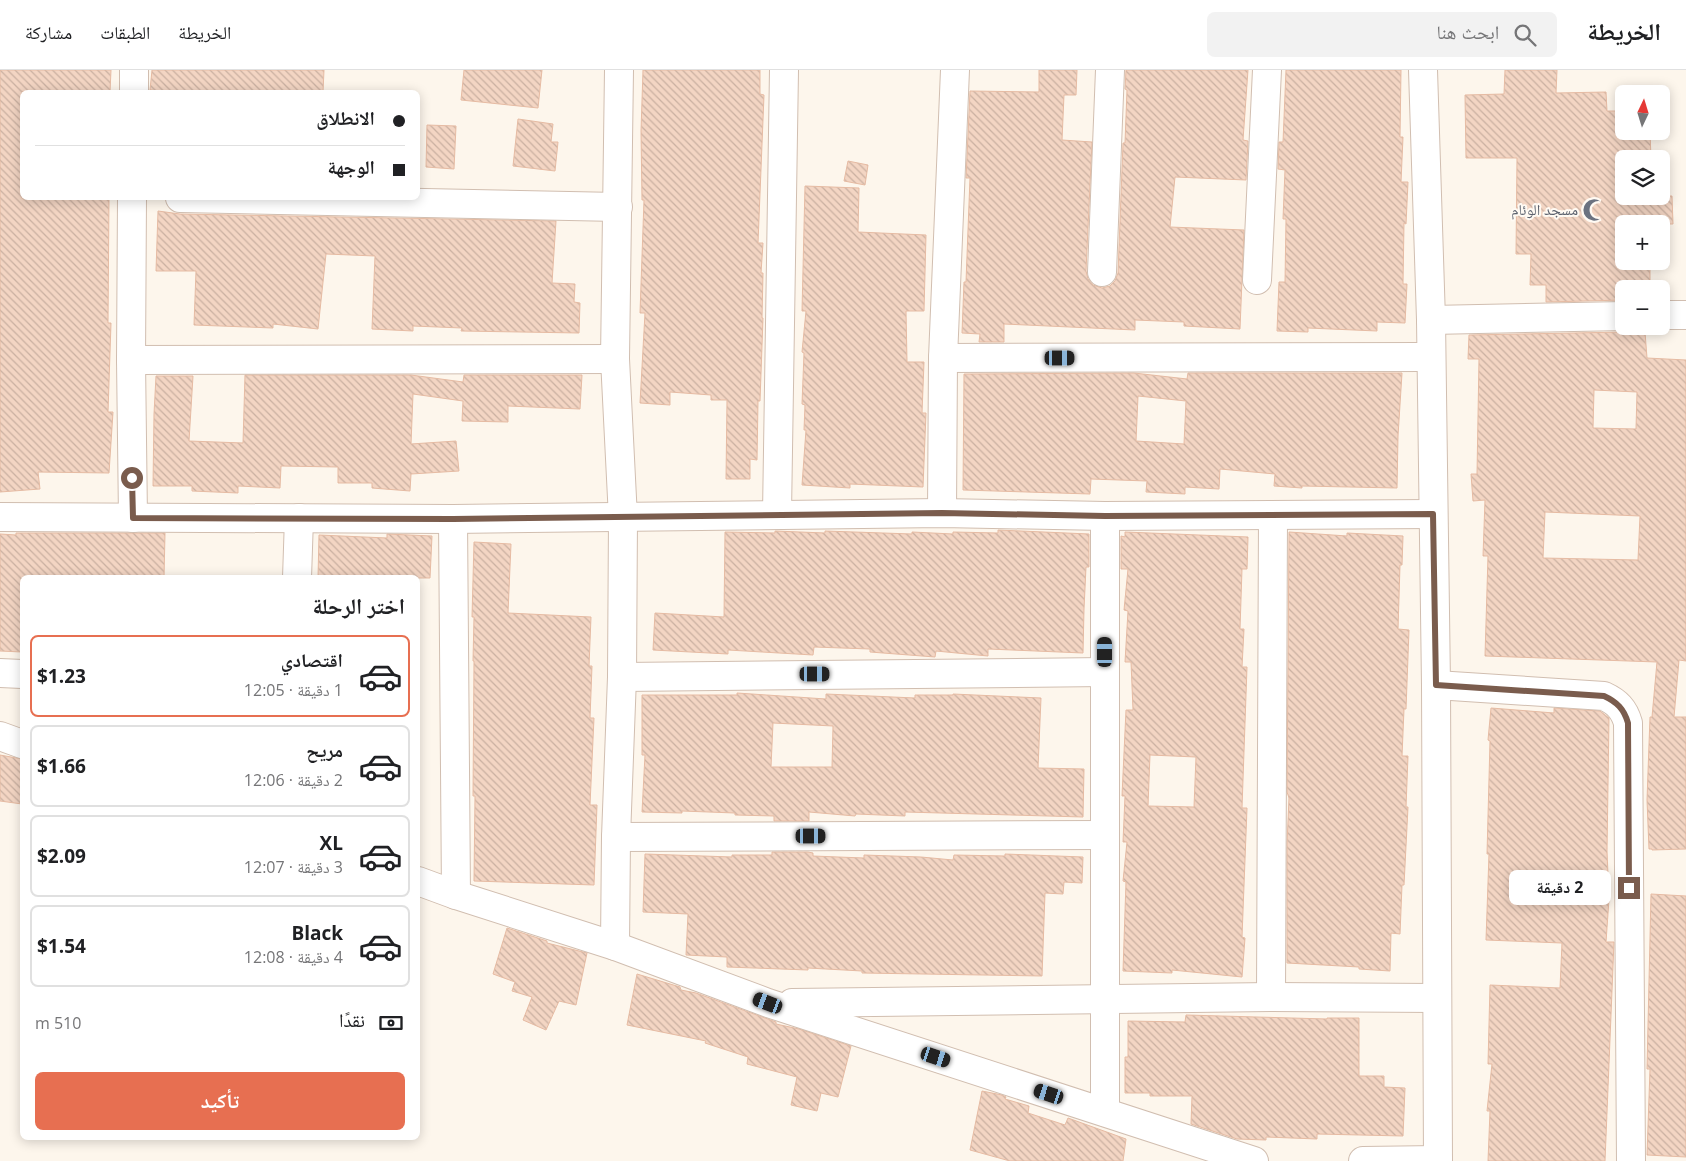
<!DOCTYPE html>
<html lang="ar">
<meta charset="utf-8">
<style>
body{margin:0;font-family:"Open Sans","Noto Naskh Arabic",sans-serif;background:#f2f2f2;color:#202124;direction:rtl;height:100vh;display:flex;flex-direction:column;font-size:19px;white-space:nowrap}
*{box-sizing:border-box;margin:0}
p{font-size:16px;color:#757577}
.icon{flex:none;width:28px;height:28px;fill:none;stroke:currentColor;stroke-width:2;stroke-linecap:round;stroke-linejoin:round}
.map{position:relative;flex:1;overflow:hidden;direction:ltr}
.side{position:absolute;left:20px;top:505px;width:400px;height:565px;display:flex;flex-direction:column;background:#fff;border-radius:8px;box-shadow:0 2px 12px #0003;direction:rtl}
.side>*{flex:none}
.hud{position:absolute;left:20px;top:20px;width:400px;height:110px;border-radius:8px;box-shadow:0 2px 12px #0003;direction:rtl;display:grid;align-content:center;height:110px;padding:0 15px;background:#fff}
.needle{width:32px;rotate:4deg}
.controls{position:absolute;left:1615px;top:15px;display:grid;gap:10px}
.controls a{display:grid;place-items:center;width:55px;height:55px;border-radius:8px;background:#fff;box-shadow:0 2px 12px #0003;font-size:25px}
.end{position:absolute;width:22px;height:22px;margin:-11px;border:6px solid #7a5c4d;background:#fff;box-shadow:0 0 0 2px #fff}
.from{border-radius:50%}
.bubble{position:absolute;height:35px;border-radius:8px;background:#fff;box-shadow:0 2px 12px #0003;font-size:16px;font-weight:700;line-height:35px;text-align:center;direction:rtl}
.car{position:absolute;width:15px;height:30px;margin:-15px -8px;border-radius:6px;box-shadow:0 0 4px 1px #0007;background:linear-gradient(#222 24%,#8ab4d8 0 40%,#222 0 76%,#8ab4d8 0 86%,#222 0)}
.hud b{display:flex;align-items:center;gap:18px;height:48px;font-size:19px}
.hud b+b{border-top:1px solid #e0e0e0}
.hud i{width:12px;height:12px;background:#202124}
ul{padding:0;list-style:none}
li{display:flex;align-items:center;gap:15px;height:82px;margin:0 10px 8px;padding:0 5px;border:2px solid #e0e0e0;border-radius:8px}
li div{flex:1}
li b{display:block;font-size:19px}
li em{font-style:normal;font-weight:700}
li.current{border-color:#e76f51}
li>.icon{width:45px;height:45px;stroke-width:1.5}
h2{padding:0 15px;font-size:22px;line-height:60px}
.pay{display:flex;align-items:center;gap:12px;height:55px;padding:0 15px;font-size:19px}
.pay p{margin-inline-start:auto}
.primary-button{display:flex;gap:10px;margin-top:auto;padding:10px 15px}
.primary-button a{flex:1;height:58px;border-radius:8px;background:#e76f51;color:#fff;font-size:20px;font-weight:700;line-height:58px;text-align:center}
header{display:flex;align-items:center;gap:30px;box-sizing:border-box;height:70px;padding:0 25px;background:#fff;border-bottom:1px solid #e0e0e0}
header strong{font-size:24px}
nav{display:flex;gap:28px;margin-inline-start:auto;font-size:18px}
.search{width:350px;height:45px;background:#f2f2f2;display:flex;align-items:center;gap:12px;box-sizing:border-box;padding:0 18px;border-radius:8px;color:#757577;font-size:19px}
.map>svg:first-child{display:block}
.building{fill:url(#building-back-hatch);stroke:#e6bba3;fill-rule:evenodd}
.lines{fill:none;stroke-linecap:round;stroke-linejoin:round}
.minor-casing{stroke:#d1beb0;stroke-width:30}
.minor{stroke:#fff;stroke-width:28}
.route{stroke:#7a5c4d;stroke-width:6}
.labels{text-anchor:middle;stroke-width:4;stroke-linejoin:round;paint-order:stroke}
.worship-label{font-size:15px;fill:#5b616d;stroke:#fffaf3;text-anchor:end}
</style>
<header>
<strong>الخريطة</strong>
<div class="search"><svg class="icon" aria-label="search" viewBox="0 0 24 24"><circle cx="10" cy="10" r="6"/><path d="M15 15l6 6"/></svg>ابحث هنا</div>
<nav><a>الخريطة</a><a>الطبقات</a><a>مشاركة</a></nav>
</header>
<div class="map">
<svg width="1686" height="1091" viewBox="0 0 1686 1091">
<defs>
<pattern id="building-back-hatch" width="6" height="6" patternUnits="userSpaceOnUse" patternTransform="scale(1.25)"><rect width="6" height="6" fill="#f3d5c3"/><path d="M-1 5l2 2M0 0l6 6M5-1l2 2" fill="none" stroke="#cab0a1"/></pattern>
</defs>
<rect width="100%" height="100%" fill="#fdf6ec"/>
<g class="building">
<path d="M 0,0 L 111,0 L 110,22 L 22,22 L 22,128 L 109,128 L 108,253 L 111,253 L 108,342 L 113,342 L 109,403 L 38,402 L 40,419 L 0,422 Z"/>
<path d="M 152,0 L 324,0 L 323,22 L 173,22 L 150,20 Z"/>
<path d="M 464,0 L 542,0 L 538,38 L 461,30 Z"/>
<path d="M 643,0 L 760,0 L 760,24 L 764,25 L 758,173 L 763,173 L 761,203 L 763,203 L 762,248 L 763,248 L 760,331 L 758,331 L 757,390 L 750,389 L 750,409 L 726,409 L 727,330 L 711,330 L 711,325 L 670,322 L 670,335 L 640,333 L 645,243 L 640,243 L 644,130 L 642,130 L 641,61 Z"/>
<path d="M 1039,0 L 1077,0 L 1076,25 L 1064,25 L 1062,70 L 1092,72 L 1086,201 L 1088,209 L 1093,215 L 1102,218 L 1110,216 L 1115,211 L 1118,203 L 1123,73 L 1125,73 L 1127,20 L 1125,19 L 1126,0 L 1248,0 L 1243,70 L 1248,71 L 1246,110 L 1175,107 L 1170,157 L 1244,160 L 1240,259 L 1184,256 L 1184,252 L 1135,250 L 1135,260 L 1004,254 L 1004,272 L 979,272 L 980,264 L 962,263 L 964,212 L 966,212 L 970,108 L 966,108 L 970,21 L 1039,22 Z"/>
<path d="M 1286,0 L 1401,0 L 1400,67 L 1403,67 L 1401,112 L 1408,112 L 1406,154 L 1404,153 L 1403,214 L 1407,214 L 1405,253 L 1377,252 L 1377,261 L 1308,258 L 1308,262 L 1277,261 L 1279,212 L 1285,212 L 1286,149 L 1283,149 L 1285,100 L 1278,99 L 1279,72 L 1283,72 Z"/>
<path d="M 1505,0 L 1557,0 L 1556,23 L 1606,22 L 1607,41 L 1624,41 L 1624,61 L 1650,61 L 1651,89 L 1624,89 L 1624,126 L 1672,126 L 1673,154 L 1624,154 L 1624,191 L 1650,191 L 1650,219 L 1624,219 L 1624,230 L 1546,232 L 1546,215 L 1530,215 L 1531,184 L 1516,184 L 1517,88 L 1466,88 L 1465,25 L 1504,24 Z"/>
<path d="M 518,49 L 553,54 L 551,72 L 558,72 L 555,101 L 513,96 Z"/>
<path d="M 427,55 L 456,56 L 454,99 L 426,97 Z"/>
<path d="M 848,91 L 868,95 L 865,115 L 844,111 Z"/>
<path d="M 805,116 L 859,118 L 858,162 L 926,165 L 924,241 L 906,241 L 907,292 L 924,292 L 922,343 L 926,343 L 923,417 L 850,414 L 850,418 L 802,415 L 806,360 L 804,360 L 805,335 L 802,334 L 804,283 L 802,282 L 806,241 L 802,241 Z"/>
<path d="M 158,141 L 180,144 L 556,151 L 552,213 L 575,214 L 574,232 L 580,233 L 579,263 L 461,261 L 462,258 L 413,256 L 413,261 L 372,259 L 375,186 L 326,184 L 318,259 L 273,254 L 273,258 L 194,255 L 196,201 L 156,201 Z"/>
<path d="M 1624,262 L 1624,264 L 1645,262 L 1647,288 L 1686,290 L 1686,591 L 1679,590 L 1674,647 L 1686,647 L 1686,779 L 1652,780 L 1652,779 L 1649,779 L 1647,730 L 1650,647 L 1652,647 L 1657,592 L 1485,586 L 1488,486 L 1483,486 L 1485,430 L 1473,431 L 1471,404 L 1477,404 L 1479,289 L 1468,289 L 1469,265 ZM 1594,320 L 1637,322 L 1636,359 L 1593,358 ZM 1545,442 L 1640,446 L 1638,490 L 1543,488 Z"/>
<path d="M 1134,303 L 1187,309 L 1188,303 L 1402,303 L 1398,366 L 1397,418 L 1302,416 L 1302,418 L 1274,416 L 1275,404 L 1220,399 L 1219,419 L 1185,417 L 1185,424 L 1146,422 L 1147,411 L 1091,409 L 1090,424 L 963,420 L 964,304 ZM 1138,326 L 1186,331 L 1184,374 L 1136,371 Z"/>
<path d="M 245,305 L 411,305 L 463,312 L 464,305 L 582,305 L 580,339 L 508,336 L 508,352 L 462,351 L 463,331 L 413,324 L 411,374 L 456,371 L 459,401 L 411,404 L 410,421 L 372,418 L 372,413 L 338,413 L 338,397 L 281,396 L 280,418 L 238,416 L 238,423 L 192,421 L 192,416 L 153,416 L 154,344 L 156,306 L 193,306 L 189,371 L 243,373 Z"/>
<path d="M 998,460 L 1089,464 L 1089,497 L 1086,497 L 1084,539 L 1083,583 L 988,579 L 988,586 L 936,581 L 935,587 L 870,582 L 870,579 L 814,577 L 813,585 L 728,580 L 728,584 L 653,580 L 655,543 L 724,547 L 725,462 L 775,463 L 775,461 L 825,463 L 825,461 L 912,464 L 912,462 L 953,464 L 953,462 L 998,463 Z"/>
<path d="M 1125,462 L 1248,467 L 1247,499 L 1242,499 L 1240,559 L 1244,559 L 1242,597 L 1247,597 L 1242,738 L 1247,738 L 1242,867 L 1245,868 L 1242,907 L 1172,900 L 1172,903 L 1123,901 L 1126,812 L 1123,811 L 1127,772 L 1123,772 L 1125,726 L 1122,726 L 1126,640 L 1133,640 L 1131,592 L 1125,592 L 1128,541 L 1124,540 L 1128,499 L 1121,499 L 1121,466 L 1125,467 ZM 1150,685 L 1196,687 L 1194,737 L 1148,736 Z"/>
<path d="M 1289,462 L 1347,466 L 1347,463 L 1403,466 L 1402,495 L 1400,495 L 1398,559 L 1409,560 L 1406,639 L 1404,639 L 1402,686 L 1408,686 L 1406,737 L 1408,737 L 1404,815 L 1402,815 L 1400,864 L 1391,863 L 1390,901 L 1359,899 L 1359,897 L 1287,893 L 1287,774 L 1289,728 L 1287,722 Z"/>
<path d="M 16,463 L 165,463 L 164,508 L 22,508 L 22,582 L 0,581 L 0,464 L 16,465 Z"/>
<path d="M 387,464 L 432,466 L 430,508 L 318,508 L 319,465 L 387,468 Z"/>
<path d="M 474,472 L 511,474 L 508,543 L 591,547 L 589,596 L 592,596 L 590,648 L 594,648 L 590,735 L 597,735 L 594,815 L 474,811 L 475,726 L 473,726 L 474,591 L 473,591 L 474,547 L 472,547 Z"/>
<path d="M 737,623 L 826,629 L 826,624 L 915,628 L 915,625 L 953,625 L 953,624 L 1041,628 L 1038,698 L 1084,699 L 1083,747 L 905,742 L 905,746 L 856,744 L 855,746 L 809,742 L 809,751 L 774,751 L 774,746 L 735,745 L 735,743 L 682,741 L 682,743 L 642,742 L 645,685 L 642,685 L 642,625 L 737,625 ZM 773,653 L 833,656 L 832,697 L 771,697 Z"/>
<path d="M 1491,638 L 1554,643 L 1554,638 L 1600,641 L 1609,648 L 1607,781 L 1609,829 L 1606,872 L 1614,872 L 1605,1091 L 1488,1091 L 1490,1041 L 1487,1041 L 1492,994 L 1488,994 L 1490,915 L 1560,918 L 1562,873 L 1486,870 L 1489,784 L 1487,784 L 1490,671 L 1488,670 Z"/>
<path d="M 0,685 L 22,689 L 22,734 L 0,731 Z"/>
<path d="M 772,782 L 808,782 L 813,783 L 813,786 L 864,788 L 864,785 L 921,787 L 953,790 L 954,785 L 1005,786 L 1005,784 L 1083,787 L 1082,813 L 1064,812 L 1063,824 L 1045,823 L 1042,906 L 862,903 L 862,901 L 808,898 L 808,900 L 727,897 L 727,887 L 686,885 L 688,844 L 643,842 L 645,784 L 732,787 L 732,785 L 772,785 Z"/>
<path d="M 1651,824 L 1686,826 L 1686,1087 L 1647,1085 L 1650,999 L 1647,999 Z"/>
<path d="M 507,858 L 547,871 L 547,873 L 587,883 L 576,935 L 559,931 L 546,960 L 523,950 L 532,927 L 512,921 L 515,912 L 493,904 Z"/>
<path d="M 637,904 L 680,917 L 681,920 L 696,923 L 776,952 L 776,954 L 799,959 L 851,976 L 838,1027 L 821,1023 L 817,1041 L 791,1035 L 797,1007 L 747,994 L 748,987 L 705,973 L 706,971 L 627,955 Z"/>
<path d="M 1186,945 L 1327,949 L 1327,948 L 1359,948 L 1359,1006 L 1384,1006 L 1384,1017 L 1405,1018 L 1403,1066 L 1317,1064 L 1317,1069 L 1266,1067 L 1266,1070 L 1237,1069 L 1191,1054 L 1192,1026 L 1150,1026 L 1150,1023 L 1125,1023 L 1125,987 L 1128,987 L 1128,951 L 1185,952 Z"/>
<path d="M 982,1021 L 1002,1025 L 1006,1027 L 1005,1029 L 1029,1036 L 1028,1043 L 1065,1055 L 1068,1048 L 1126,1069 L 1123,1091 L 1010,1091 L 970,1080 Z"/>
</g>
<g class="lines">
<defs>
<g id="minor">
<path d="M 1423,0 L 1431,250 L 1436,615 L 1438,1091"/>
<path d="M 134,22 L 134,0"/>
<path d="M 132,128 L 131,290 L 133,448"/>
<path d="M 180,128 L 618,137"/>
<path d="M 1102,202 L 1110,0"/>
<path d="M 1257,210 L 1267,0"/>
<path d="M 1661,245 L 1686,245"/>
<path d="M 1431,250 L 1624,246"/>
<path d="M 943,288 L 1430,287"/>
<path d="M 131,290 L 615,289"/>
<path d="M 942,443 L 943,288 L 955,0"/>
<path d="M 777,444 L 784,0"/>
<path d="M 0,447 L 453,449 L 942,443 L 1105,446 L 1433,444"/>
<path d="M 453,449 L 456,825"/>
<path d="M 297,508 L 299,448"/>
<path d="M 0,603 L 22,604"/>
<path d="M 622,607 L 1105,602"/>
<path d="M 1436,615 L 1604,626 C 1617,632 1624,639 1628,653 L 1631,1091"/>
<path d="M 0,666 L 22,674"/>
<path d="M 616,767 L 1105,765"/>
<path d="M 418,811 L 456,825 L 615,876 L 768,933 L 1254,1091"/>
<path d="M 615,876 L 616,767 L 622,607 L 623,448 L 615,289 L 619,0"/>
<path d="M 1271,927 L 1273,445"/>
<path d="M 792,933 L 1271,927 L 1437,928"/>
<path d="M 1105,1042 L 1105,446"/>
<path d="M 1363,1091 L 1438,1090"/>
</g>
</defs>
<use href="#minor" class="minor-casing"/>
<use href="#minor" class="minor"/>
</g>
<g class="lines">
<path class="route" d="M 132,408 L 133,448 L 453,449 L 942,443 L 1105,446 L 1433,444 L 1436,615 L 1604,626 C 1617,632 1624,639 1628,653 L 1629,818"/>
</g>
<defs>
<symbol id="mosque-bare" viewBox="-9 -9 18 18"><path d="M3.5-4.9A6 6 0 1 0 3.5 4.9A5 5 0 1 1 3.5-4.9Z" fill="#6b7280" stroke="#fffaf3" stroke-width="2.5" paint-order="stroke"/></symbol>
</defs>
<g fill-rule="evenodd">
<use href="#mosque-bare" x="1578" y="124" width="32" height="32"/>
</g>
<g class="labels">
<g class="worship-label">
<text x="1578" y="145">مسجد الوئام</text>
</g>
</g>
</svg>
<div class="controls">
<a><svg class="needle" viewBox="-14 -14 28 28"><path d="M0-13l5 13h-10z" fill="#e53935"/><path d="M0 13l5-13h-10z" fill="#757577"/></svg></a>
<a><svg class="icon" aria-label="layers" viewBox="0 0 24 24"><path d="M12 4l9 5-9 5-9-5zM3 14l9 5 9-5"/></svg></a>
<a>+</a>
<a>−</a>
</div>
<i class="end from" style="left:132px;top:408px"></i>
<i class="end" style="left:1629px;top:818px"></i>
<div class="bubble" style="left:1509px;top:800px;width:102px">2 دقيقة</div>
<i class="car" style="left:1060px;top:288px;rotate:90deg"></i>
<i class="car" style="left:1105px;top:582px;rotate:0deg"></i>
<i class="car" style="left:815px;top:604px;rotate:90deg"></i>
<i class="car" style="left:811px;top:766px;rotate:90deg"></i>
<i class="car" style="left:768px;top:933px;rotate:291deg"></i>
<i class="car" style="left:936px;top:987px;rotate:108deg"></i>
<i class="car" style="left:1049px;top:1024px;rotate:288deg"></i>
<div class="hud">
<b><i class="from"></i>الانطلاق</b>
<b><i></i>الوجهة</b>
</div>
<section class="side">
<h2>اختر الرحلة</h2>
<ul>
<li class="current"><svg class="icon" aria-label="car" viewBox="0 0 24 24"><path d="M5 17H2v-5l4-1 3-4h7l3 4 3 1v5h-3M9 17h6M6 11h13"/><circle cx="7" cy="17" r="2"/><circle cx="17" cy="17" r="2"/></svg><div><b>اقتصادي</b><p>1 دقيقة · 12:05</p></div><em>$1.23</em></li>
<li><svg class="icon" aria-label="car" viewBox="0 0 24 24"><path d="M5 17H2v-5l4-1 3-4h7l3 4 3 1v5h-3M9 17h6M6 11h13"/><circle cx="7" cy="17" r="2"/><circle cx="17" cy="17" r="2"/></svg><div><b>مريح</b><p>2 دقيقة · 12:06</p></div><em>$1.66</em></li>
<li><svg class="icon" aria-label="car" viewBox="0 0 24 24"><path d="M5 17H2v-5l4-1 3-4h7l3 4 3 1v5h-3M9 17h6M6 11h13"/><circle cx="7" cy="17" r="2"/><circle cx="17" cy="17" r="2"/></svg><div><b>XL</b><p>3 دقيقة · 12:07</p></div><em>$2.09</em></li>
<li><svg class="icon" aria-label="car" viewBox="0 0 24 24"><path d="M5 17H2v-5l4-1 3-4h7l3 4 3 1v5h-3M9 17h6M6 11h13"/><circle cx="7" cy="17" r="2"/><circle cx="17" cy="17" r="2"/></svg><div><b>Black</b><p>4 دقيقة · 12:08</p></div><em>$1.54</em></li>
</ul>
<div class="pay"><svg class="icon" aria-label="cash" viewBox="0 0 24 24"><path d="M3 7h18v10H3z"/><circle cx="12" cy="12" r="2"/></svg>نقدًا<p>510 m</p></div>
<div class="primary-button"><a>تأكيد</a></div>
</section>
</div>
